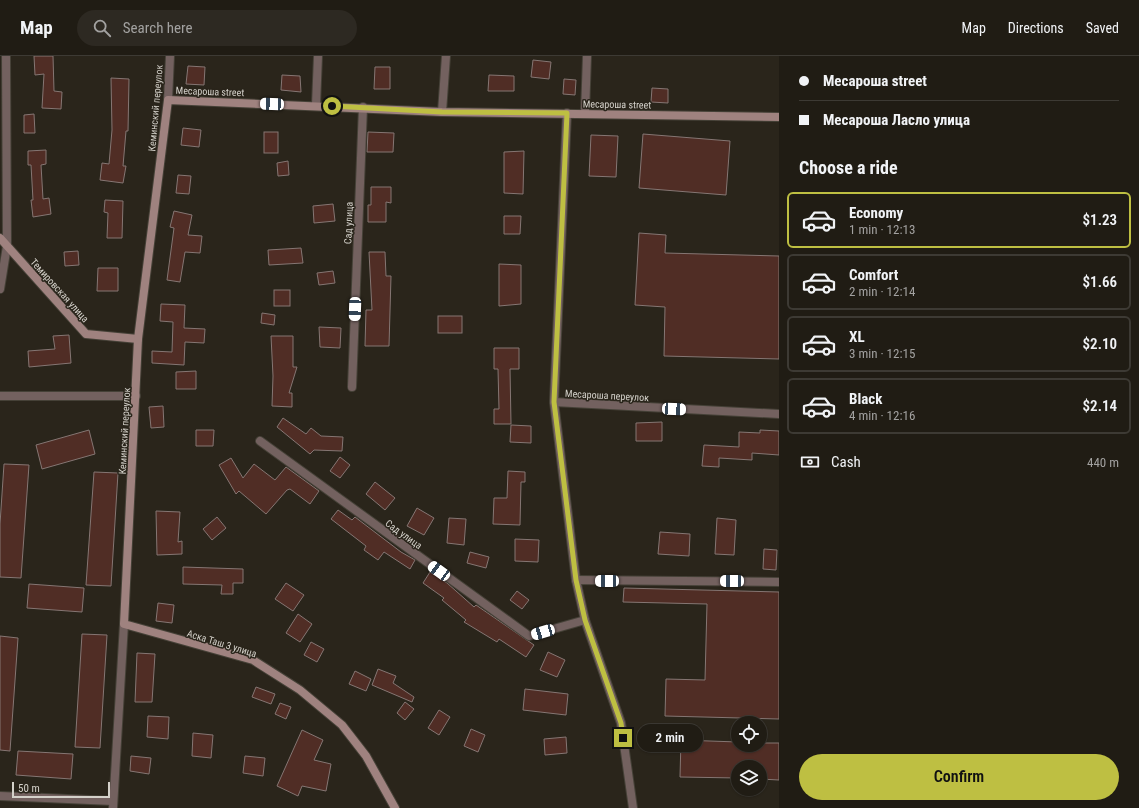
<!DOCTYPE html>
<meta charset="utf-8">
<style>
body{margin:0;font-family:"Roboto Condensed",sans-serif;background:#2d2922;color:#f1f3f6;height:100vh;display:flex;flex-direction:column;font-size:15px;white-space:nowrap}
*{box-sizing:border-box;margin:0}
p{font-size:13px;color:#a2a1a0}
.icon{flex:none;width:22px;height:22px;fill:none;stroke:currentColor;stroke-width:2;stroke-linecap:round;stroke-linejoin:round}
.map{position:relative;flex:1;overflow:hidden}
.sheet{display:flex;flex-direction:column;background:#201c14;width:360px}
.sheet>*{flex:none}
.top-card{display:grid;align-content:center;height:88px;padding:0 20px;background:#201c14}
.tools{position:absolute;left:731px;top:660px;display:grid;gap:8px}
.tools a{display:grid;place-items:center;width:36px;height:36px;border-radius:50%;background:#201c14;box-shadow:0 1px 3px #0004,0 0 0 1px #3d3a34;font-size:20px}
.scale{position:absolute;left:12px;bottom:10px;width:98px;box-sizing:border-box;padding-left:4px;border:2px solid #d4d1ca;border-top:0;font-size:11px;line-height:14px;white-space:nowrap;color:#d4d1ca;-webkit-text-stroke:3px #2a251b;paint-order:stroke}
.end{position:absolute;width:18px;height:18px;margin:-9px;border:5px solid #bebf42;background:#111;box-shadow:0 0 0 2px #111}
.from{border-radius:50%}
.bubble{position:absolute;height:28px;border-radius:14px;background:#201c14;box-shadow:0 1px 3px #0004,0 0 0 1px #3d3a34;font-size:13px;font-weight:600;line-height:28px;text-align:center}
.car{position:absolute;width:12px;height:24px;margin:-12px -6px;border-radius:5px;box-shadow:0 0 3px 1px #0007;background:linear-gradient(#fff 24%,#345 0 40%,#fff 0 76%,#345 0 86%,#fff 0)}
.top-card b{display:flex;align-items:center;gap:14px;height:38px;font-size:15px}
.top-card b+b{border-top:1px solid #3d3a34}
.top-card i{width:10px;height:10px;background:#f1f3f6}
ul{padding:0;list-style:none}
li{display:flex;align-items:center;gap:12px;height:56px;margin:0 8px 6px;padding:0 12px;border:2px solid #3d3a34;border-radius:6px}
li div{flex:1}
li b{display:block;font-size:15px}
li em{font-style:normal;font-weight:600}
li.on{border-color:#bebf42}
li>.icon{width:36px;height:36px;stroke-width:1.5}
h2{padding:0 20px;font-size:18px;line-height:48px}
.pay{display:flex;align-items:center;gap:10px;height:44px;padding:0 20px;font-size:15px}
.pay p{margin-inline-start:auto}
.action{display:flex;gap:8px;margin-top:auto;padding:8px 20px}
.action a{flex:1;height:46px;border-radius:24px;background:#bebf42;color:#111;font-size:16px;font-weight:600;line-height:46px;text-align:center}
header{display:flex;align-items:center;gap:24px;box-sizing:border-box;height:56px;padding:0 20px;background:#201c14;border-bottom:1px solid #3d3a34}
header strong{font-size:19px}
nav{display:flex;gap:22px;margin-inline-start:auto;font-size:14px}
.search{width:280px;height:36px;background:#2d2922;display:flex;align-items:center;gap:10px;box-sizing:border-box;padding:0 14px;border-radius:22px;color:#a2a1a0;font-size:15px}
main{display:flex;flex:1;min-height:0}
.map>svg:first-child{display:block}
.building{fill:#502d25;stroke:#857673}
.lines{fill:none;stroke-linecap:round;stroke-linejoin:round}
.street-casing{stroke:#454137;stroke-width:10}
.secondary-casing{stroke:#454137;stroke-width:10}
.street{stroke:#73615f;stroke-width:8}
.secondary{stroke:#9f827f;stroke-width:8}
.route{stroke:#bebf42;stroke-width:5}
.labels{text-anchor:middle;stroke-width:3;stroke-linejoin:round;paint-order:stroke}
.street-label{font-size:10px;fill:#d4d1ca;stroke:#2a251b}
</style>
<header>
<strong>Map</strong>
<div class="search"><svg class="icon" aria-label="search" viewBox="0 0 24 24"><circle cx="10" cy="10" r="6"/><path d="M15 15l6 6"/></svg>Search here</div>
<nav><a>Map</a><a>Directions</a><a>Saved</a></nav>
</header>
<main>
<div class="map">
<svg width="779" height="752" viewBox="0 0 779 752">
<rect width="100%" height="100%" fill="#2a251b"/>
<g class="building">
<path d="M 34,0 L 53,0 L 54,35 L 62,36 L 61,53 L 42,52 L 44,18 L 35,19 Z"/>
<path d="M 533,4 L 551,6 L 549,23 L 531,21 Z"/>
<path d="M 188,10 L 205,11 L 204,29 L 186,28 Z"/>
<path d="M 375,11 L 390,11 L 390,33 L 374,33 Z"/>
<path d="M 282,19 L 300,20 L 301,36 L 281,34 Z"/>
<path d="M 489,19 L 514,20 L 514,35 L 488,35 Z"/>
<path d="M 111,22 L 129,23 L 128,75 L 126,75 L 123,110 L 126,110 L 123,127 L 100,124 L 102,107 L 109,108 L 112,74 Z"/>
<path d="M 564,23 L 576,24 L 575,39 L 563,38 Z"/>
<path d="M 652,32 L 668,33 L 668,47 L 651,46 Z"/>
<path d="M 34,58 L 35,77 L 24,77 L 24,59 Z"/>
<path d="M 183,72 L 201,74 L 199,91 L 181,89 Z"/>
<rect x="264" y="76" width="14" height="21"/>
<path d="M 368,76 L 394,77 L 393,96 L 367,96 Z"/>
<path d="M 643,78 L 730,85 L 726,139 L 639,132 Z"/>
<path d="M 591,79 L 618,80 L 616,121 L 589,120 Z"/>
<path d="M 46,94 L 46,108 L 41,109 L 43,143 L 49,142 L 51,158 L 33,161 L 31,144 L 33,144 L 31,109 L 28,109 L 28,95 Z"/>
<path d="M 524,95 L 523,138 L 504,137 L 504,96 Z"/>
<path d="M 288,105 L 289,119 L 278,120 L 277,107 Z"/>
<path d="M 178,119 L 191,120 L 189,138 L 176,137 Z"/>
<path d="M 371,131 L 391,131 L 391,147 L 386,146 L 386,166 L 368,166 L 368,149 L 371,149 Z"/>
<path d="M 105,144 L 123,145 L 122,182 L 107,182 L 108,157 L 104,156 Z"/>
<path d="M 333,148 L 335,165 L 314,167 L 313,150 Z"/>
<path d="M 174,155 L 192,159 L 188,179 L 202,180 L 200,197 L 185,196 L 180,226 L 167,224 L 174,172 L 170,171 Z"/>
<path d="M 504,160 L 521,160 L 520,178 L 504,178 Z"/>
<path d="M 639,177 L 666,179 L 665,197 L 779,200 L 779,303 L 664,300 L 665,251 L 635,249 Z"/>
<path d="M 301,192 L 303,207 L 269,209 L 268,194 Z"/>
<path d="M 78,195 L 79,209 L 65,210 L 64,196 Z"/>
<path d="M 369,196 L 385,196 L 386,220 L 391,220 L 389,290 L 365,290 L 366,254 L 372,254 Z"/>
<path d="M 499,208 L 521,209 L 521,248 L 499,250 Z"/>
<path d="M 98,212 L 118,212 L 118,235 L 97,235 Z"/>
<path d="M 333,215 L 335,227 L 319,229 L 317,217 Z"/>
<rect x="274" y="234" width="16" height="16"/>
<path d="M 161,248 L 185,249 L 184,272 L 205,273 L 204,287 L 185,286 L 184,309 L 152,307 L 152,295 L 172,296 L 173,266 L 160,265 Z"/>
<path d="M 262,257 L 275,259 L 274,269 L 261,267 Z"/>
<rect x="438" y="260" width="24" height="17"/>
<path d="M 319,271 L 341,272 L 340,292 L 320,291 Z"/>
<path d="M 69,279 L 71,307 L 29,311 L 28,295 L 55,293 L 53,280 Z"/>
<path d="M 271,280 L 293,280 L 293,311 L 297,311 L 289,337 L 292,337 L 292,351 L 272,350 L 273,320 Z"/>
<path d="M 494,292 L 519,292 L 519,313 L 510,313 L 511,368 L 494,368 L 494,353 L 499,353 L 498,313 L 494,313 Z"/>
<path d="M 196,315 L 196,333 L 176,333 L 176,316 Z"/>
<path d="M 163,350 L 164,371 L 151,372 L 149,351 Z"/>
<path d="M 283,362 L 306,378 L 311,372 L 321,380 L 343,381 L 342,395 L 314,394 L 310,398 L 277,371 Z"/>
<path d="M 662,366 L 662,385 L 636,385 L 636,367 Z"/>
<path d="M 511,369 L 531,370 L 531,387 L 510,386 Z"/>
<path d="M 89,374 L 95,398 L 42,413 L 36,389 Z"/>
<path d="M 196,374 L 214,374 L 213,390 L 196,390 Z"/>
<path d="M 760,374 L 779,375 L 779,399 L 752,397 L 752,404 L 719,402 L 719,411 L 702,410 L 704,389 L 739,391 L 739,376 L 760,377 Z"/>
<path d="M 340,401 L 350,409 L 340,422 L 330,415 Z"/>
<path d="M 231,402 L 243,422 L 254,408 L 275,424 L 286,411 L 319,435 L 310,448 L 290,433 L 287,434 L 266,458 L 239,435 L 236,438 L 219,409 Z"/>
<path d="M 4,408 L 29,409 L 21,522 L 0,521 L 0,468 Z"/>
<path d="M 508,415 L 525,416 L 525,426 L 521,426 L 520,469 L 493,468 L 494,442 L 507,442 Z"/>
<path d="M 94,416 L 118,417 L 111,530 L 86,529 Z"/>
<path d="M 375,426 L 395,442 L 385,454 L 366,438 Z"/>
<path d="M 417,452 L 434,462 L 424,479 L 407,470 Z"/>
<path d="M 338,454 L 352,464 L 355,461 L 401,496 L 415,504 L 410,513 L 384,496 L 378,504 L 364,494 L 366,490 L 331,463 Z"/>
<path d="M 156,455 L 180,456 L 178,486 L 182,485 L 182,498 L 157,499 Z"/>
<path d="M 217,461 L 226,472 L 212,484 L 203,473 Z"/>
<path d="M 449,462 L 466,463 L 464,489 L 447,487 Z"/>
<path d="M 717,462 L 736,464 L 734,499 L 715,498 Z"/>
<path d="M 660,476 L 690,478 L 689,500 L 658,498 Z"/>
<path d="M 515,483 L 539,484 L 538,506 L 515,505 Z"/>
<path d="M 764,493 L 777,494 L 776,514 L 763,513 Z"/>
<path d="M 470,496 L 489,501 L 486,512 L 467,507 Z"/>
<path d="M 183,511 L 243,513 L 243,527 L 233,527 L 233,538 L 221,538 L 222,529 L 183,528 Z"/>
<path d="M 430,516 L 447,527 L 474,551 L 476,549 L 534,589 L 526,601 L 499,583 L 497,586 L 464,566 L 466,564 L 442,544 L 444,542 L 423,527 Z"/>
<path d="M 286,527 L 304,539 L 293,555 L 275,543 Z"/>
<path d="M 29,528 L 84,532 L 82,556 L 27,552 Z"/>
<path d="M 624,532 L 779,536 L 779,663 L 665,660 L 666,623 L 705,624 L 707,548 L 623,546 Z"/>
<path d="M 517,535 L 529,544 L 522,553 L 510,544 Z"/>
<path d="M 158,547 L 174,549 L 172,567 L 156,565 Z"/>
<path d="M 298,558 L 312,568 L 300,586 L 286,577 Z"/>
<path d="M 82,578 L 107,579 L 100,692 L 75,691 Z"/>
<path d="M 0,580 L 18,582 L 10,695 L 0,694 Z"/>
<path d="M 311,586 L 324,593 L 317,606 L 304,599 Z"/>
<path d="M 548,596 L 565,604 L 557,621 L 540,614 Z"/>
<path d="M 137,597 L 155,598 L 152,646 L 135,646 Z"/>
<path d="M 378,613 L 396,620 L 393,627 L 414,641 L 412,646 L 372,629 Z"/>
<path d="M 355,615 L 371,623 L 366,635 L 349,628 Z"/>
<path d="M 256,631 L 275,638 L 271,648 L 252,641 Z"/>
<path d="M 525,633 L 568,638 L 566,659 L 523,654 Z"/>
<path d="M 405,646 L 414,653 L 405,664 L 397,657 Z"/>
<path d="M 280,647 L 291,651 L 286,663 L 275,658 Z"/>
<path d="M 439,654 L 450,661 L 439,679 L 428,672 Z"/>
<path d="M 148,660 L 169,661 L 168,683 L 147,681 Z"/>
<path d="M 471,673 L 485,679 L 478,696 L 464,690 Z"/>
<path d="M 302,674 L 323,684 L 314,704 L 331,708 L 326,735 L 302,730 L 298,740 L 277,730 Z"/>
<path d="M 193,677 L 213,679 L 211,702 L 192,700 Z"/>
<path d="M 566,681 L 567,697 L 545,699 L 544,683 Z"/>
<path d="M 681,684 L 738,686 L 738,689 L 760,689 L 760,687 L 779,687 L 779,724 L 760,723 L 760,711 L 738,711 L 738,722 L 680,721 Z"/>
<path d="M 18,695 L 73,698 L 71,723 L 16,719 Z"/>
<path d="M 131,700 L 151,702 L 149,718 L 130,715 Z"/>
<path d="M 245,700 L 265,702 L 263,720 L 243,717 Z"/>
</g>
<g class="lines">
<defs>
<g id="street">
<path d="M 168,44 L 170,0"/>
<path d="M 316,49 L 318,0"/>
<path d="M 442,56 L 446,0"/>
<path d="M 567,57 L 554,346 L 576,524 L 585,564 L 621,667 L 633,752"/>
<path d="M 585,57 L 587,0"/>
<path d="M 0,233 L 7,190 L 6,0"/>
<path d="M 352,331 L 363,51"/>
<path d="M 0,340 L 136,340"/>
<path d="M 554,346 L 779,358"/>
<path d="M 260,385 L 529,580 L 585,564"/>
<path d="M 576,524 L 779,526"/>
<path d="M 0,740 L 113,745"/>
<path d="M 113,752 L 124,568"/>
</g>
<g id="secondary">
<path d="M 0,182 L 86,278 L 138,283"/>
<path d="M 395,752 L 366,700 L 342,669 L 300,634 L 253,604 L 124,568 L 138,283 L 168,44 L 442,56 L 779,61"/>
</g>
</defs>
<use href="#street" class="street-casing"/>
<use href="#secondary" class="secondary-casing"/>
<use href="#street" class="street"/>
<use href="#secondary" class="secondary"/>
</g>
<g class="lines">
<path class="route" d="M 332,50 L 442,56 L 567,57 L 554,346 L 576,524 L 585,564 L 621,667 L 623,682"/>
</g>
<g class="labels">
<g class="street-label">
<text transform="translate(210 35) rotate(2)" y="4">Месароша street</text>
<text transform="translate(617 48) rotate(1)" y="4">Месароша street</text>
<text transform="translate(155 52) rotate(-85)" y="4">Кеминский переулок</text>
<text transform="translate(348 167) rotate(-88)" y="4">Сад улица</text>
<text transform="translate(60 234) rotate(48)" y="4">Темировская улица</text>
<text transform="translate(607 339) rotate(3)" y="4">Месароша переулок</text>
<text transform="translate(124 375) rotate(-87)" y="4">Кеминский переулок</text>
<text transform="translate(404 478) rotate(36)" y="4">Сад улица</text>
<text transform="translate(222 587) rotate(17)" y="4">Аска Таш 3 улица</text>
</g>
</g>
</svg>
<div class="tools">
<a><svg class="icon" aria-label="locate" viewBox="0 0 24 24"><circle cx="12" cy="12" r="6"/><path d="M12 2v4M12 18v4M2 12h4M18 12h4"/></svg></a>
<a><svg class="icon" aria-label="layers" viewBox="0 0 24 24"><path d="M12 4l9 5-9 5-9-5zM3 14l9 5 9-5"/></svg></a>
</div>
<div class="scale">50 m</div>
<i class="end from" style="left:332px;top:50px"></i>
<i class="end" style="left:623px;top:682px"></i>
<div class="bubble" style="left:637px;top:668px;width:66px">2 min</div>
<i class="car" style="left:272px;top:48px;rotate:272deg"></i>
<i class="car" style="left:355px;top:253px;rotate:182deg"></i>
<i class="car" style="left:674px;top:353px;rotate:93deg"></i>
<i class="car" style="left:439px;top:515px;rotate:306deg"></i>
<i class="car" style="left:607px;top:525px;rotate:270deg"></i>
<i class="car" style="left:732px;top:525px;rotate:270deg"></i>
<i class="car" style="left:543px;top:576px;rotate:254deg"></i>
</div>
<section class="sheet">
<div class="top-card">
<b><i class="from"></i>Месароша street</b>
<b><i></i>Месароша Ласло улица</b>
</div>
<h2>Choose a ride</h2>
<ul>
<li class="on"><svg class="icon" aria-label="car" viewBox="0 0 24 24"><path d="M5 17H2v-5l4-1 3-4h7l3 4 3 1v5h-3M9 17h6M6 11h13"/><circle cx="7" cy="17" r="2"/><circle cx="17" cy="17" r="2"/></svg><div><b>Economy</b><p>1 min · 12:13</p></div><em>$1.23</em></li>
<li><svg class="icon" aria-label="car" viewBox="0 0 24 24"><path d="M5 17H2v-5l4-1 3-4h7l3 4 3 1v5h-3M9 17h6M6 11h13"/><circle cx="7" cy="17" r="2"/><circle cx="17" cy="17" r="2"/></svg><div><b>Comfort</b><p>2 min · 12:14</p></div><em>$1.66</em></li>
<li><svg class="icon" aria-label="car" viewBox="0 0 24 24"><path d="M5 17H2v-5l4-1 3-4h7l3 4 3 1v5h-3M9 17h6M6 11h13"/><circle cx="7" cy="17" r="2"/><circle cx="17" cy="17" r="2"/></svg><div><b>XL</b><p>3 min · 12:15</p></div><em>$2.10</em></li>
<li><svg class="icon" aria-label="car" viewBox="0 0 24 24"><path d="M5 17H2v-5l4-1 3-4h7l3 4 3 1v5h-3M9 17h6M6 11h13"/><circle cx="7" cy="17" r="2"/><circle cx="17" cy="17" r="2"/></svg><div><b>Black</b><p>4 min · 12:16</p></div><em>$2.14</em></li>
</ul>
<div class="pay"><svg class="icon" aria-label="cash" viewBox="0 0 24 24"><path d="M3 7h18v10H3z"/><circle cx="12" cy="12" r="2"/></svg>Cash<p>440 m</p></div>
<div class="action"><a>Confirm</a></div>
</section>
</main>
